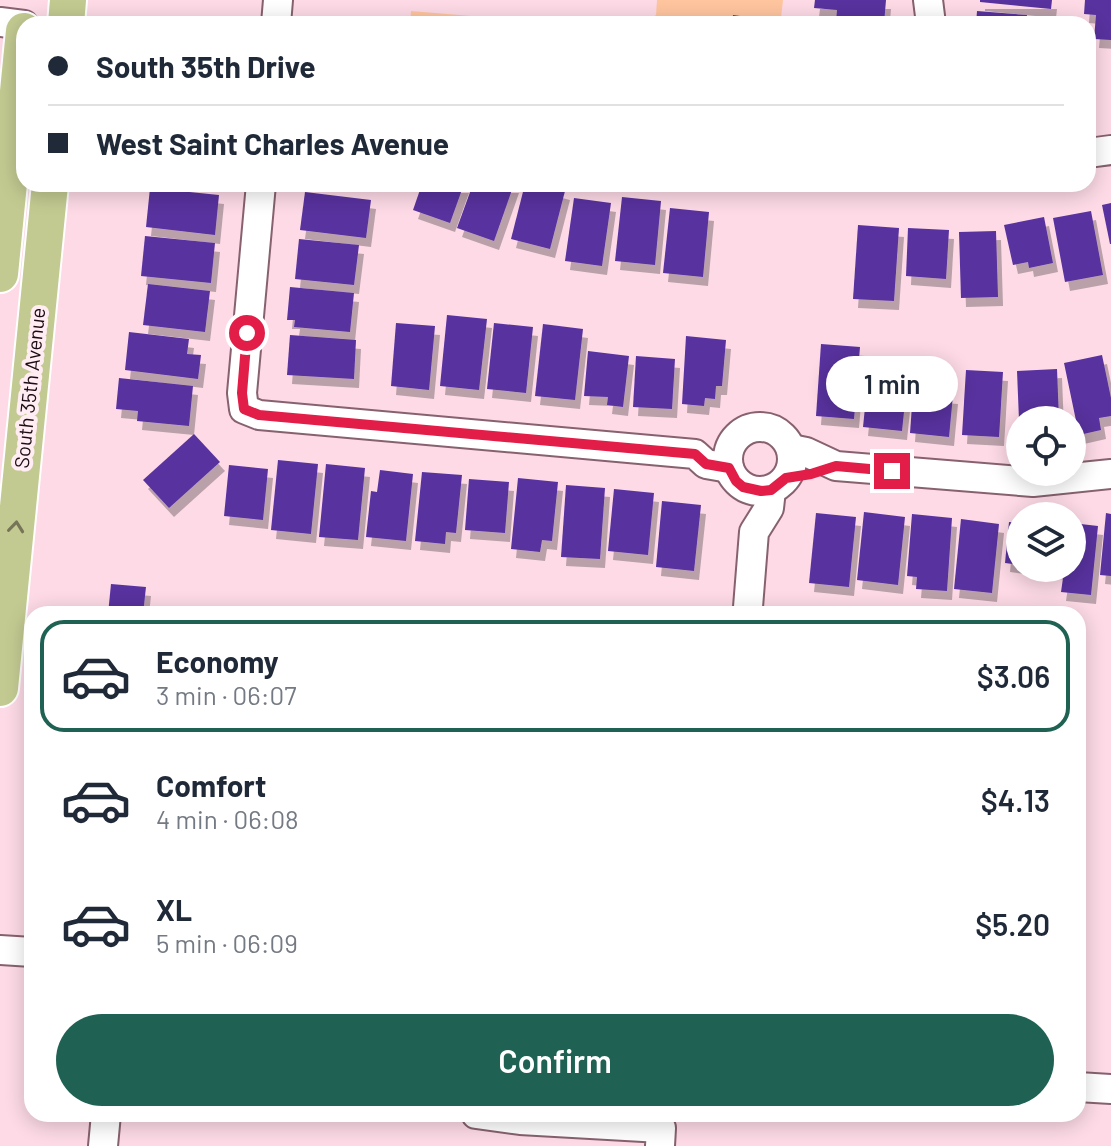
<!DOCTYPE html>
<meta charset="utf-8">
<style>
body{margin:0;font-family:Barlow,sans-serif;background:#f2f2f3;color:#1f2937;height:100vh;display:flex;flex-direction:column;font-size:30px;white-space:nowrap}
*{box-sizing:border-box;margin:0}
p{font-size:26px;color:#747a83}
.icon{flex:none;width:44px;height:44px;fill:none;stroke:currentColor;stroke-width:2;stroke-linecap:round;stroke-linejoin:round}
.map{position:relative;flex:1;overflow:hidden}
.panel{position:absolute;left:24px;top:606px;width:1062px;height:516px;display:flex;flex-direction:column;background:#fff;border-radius:24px;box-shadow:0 4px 20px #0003}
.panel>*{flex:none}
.top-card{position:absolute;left:16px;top:16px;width:1080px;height:176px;border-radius:24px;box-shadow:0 4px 20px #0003;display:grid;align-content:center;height:176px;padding:0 32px;background:#fff}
.tools{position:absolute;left:1006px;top:406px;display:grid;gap:16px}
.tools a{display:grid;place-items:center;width:80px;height:80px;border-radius:50%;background:#fff;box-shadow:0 4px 20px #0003;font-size:40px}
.end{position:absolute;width:36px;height:36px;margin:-18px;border:10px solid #e11d48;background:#fff;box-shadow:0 0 0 4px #fff}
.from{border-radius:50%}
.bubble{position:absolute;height:56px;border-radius:28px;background:#fff;box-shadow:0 4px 20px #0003;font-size:26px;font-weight:600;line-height:56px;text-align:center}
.top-card b{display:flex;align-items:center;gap:28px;height:76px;font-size:30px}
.top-card b+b{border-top:2px solid #e0e1e3}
.top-card i{width:20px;height:20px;background:#1f2937}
ul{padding:14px 0 0;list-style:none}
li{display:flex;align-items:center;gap:24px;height:112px;margin:0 16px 12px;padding:0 16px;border:4px solid transparent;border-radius:24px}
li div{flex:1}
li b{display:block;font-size:30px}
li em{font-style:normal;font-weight:600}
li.selected{border-color:#1f6253}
li>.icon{width:72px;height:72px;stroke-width:1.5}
.action{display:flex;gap:16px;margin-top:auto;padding:16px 32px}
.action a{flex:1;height:92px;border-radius:48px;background:#1f6253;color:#fff;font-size:32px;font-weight:600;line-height:92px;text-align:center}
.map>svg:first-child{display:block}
.green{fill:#ffc59f}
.building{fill:#58329e;filter:url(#shadow)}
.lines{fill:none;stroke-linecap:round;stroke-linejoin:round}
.minor-casing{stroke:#87616f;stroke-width:32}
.major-casing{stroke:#fff;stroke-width:40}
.minor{stroke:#fff;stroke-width:28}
.major{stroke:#c3ca91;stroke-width:36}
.oneway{stroke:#777458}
.route{stroke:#e11d48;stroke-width:10}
.labels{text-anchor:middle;stroke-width:8;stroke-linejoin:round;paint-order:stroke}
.street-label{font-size:20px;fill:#1b0c12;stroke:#ffedf3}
</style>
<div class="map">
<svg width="1111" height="1146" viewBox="0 0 1111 1146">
<defs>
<filter id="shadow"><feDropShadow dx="5" dy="9" stdDeviation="0" flood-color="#0004"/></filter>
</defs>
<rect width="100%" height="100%" fill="#fddae6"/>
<g class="green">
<path d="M 657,0 L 783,0 L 781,18 L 787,19 L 787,24 L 645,24 L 656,15 Z"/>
<path d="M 411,11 L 557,23 L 558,18 L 616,24 L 410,24 Z"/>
</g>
<g class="building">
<path d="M 815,0 L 886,0 L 884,24 L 836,21 L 837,10 L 814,8 Z"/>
<path d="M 980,0 L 1052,0 L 1051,9 L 980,2 Z"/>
<path d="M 1085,0 L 1111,0 L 1111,40 L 1094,39 L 1096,15 L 1084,14 Z"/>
<path d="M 977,11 L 1027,15 L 1026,24 L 976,24 Z"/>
<path d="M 733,15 L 754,18 L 753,24 L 732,24 Z"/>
<path d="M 422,184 L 464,184 L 450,223 L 413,210 Z"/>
<path d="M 473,184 L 514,184 L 494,241 L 457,228 Z"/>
<path d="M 525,184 L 538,184 L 565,191 L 550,249 L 511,239 Z"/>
<path d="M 150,188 L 219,195 L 215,235 L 146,227 Z"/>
<path d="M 305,192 L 371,200 L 366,238 L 300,230 Z"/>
<path d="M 622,197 L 661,201 L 655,265 L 615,261 Z"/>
<path d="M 574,198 L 611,203 L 602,266 L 565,261 Z"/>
<path d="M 1111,203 L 1111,244 L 1110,244 L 1102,205 Z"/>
<path d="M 670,208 L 709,212 L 703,277 L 663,273 Z"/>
<path d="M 1091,211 L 1103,275 L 1065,282 L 1053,218 Z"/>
<path d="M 1044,217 L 1053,263 L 1029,268 L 1028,262 L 1013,265 L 1004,225 Z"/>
<path d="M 858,225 L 899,228 L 894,301 L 853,299 Z"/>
<path d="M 908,228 L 949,230 L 946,279 L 906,276 Z"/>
<path d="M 996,231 L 998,297 L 961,298 L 959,232 Z"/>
<path d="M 145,236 L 215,243 L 211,283 L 141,276 Z"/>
<path d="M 299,239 L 359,245 L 354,285 L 295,279 Z"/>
<path d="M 148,284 L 210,291 L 205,332 L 143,325 Z"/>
<path d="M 290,287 L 354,293 L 350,332 L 294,327 L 295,320 L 287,320 Z"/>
<path d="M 447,315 L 487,319 L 479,390 L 440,386 Z"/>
<path d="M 396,323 L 435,326 L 429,390 L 391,386 Z"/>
<path d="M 494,323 L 533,327 L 526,393 L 487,389 Z"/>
<path d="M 543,324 L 583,329 L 575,400 L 535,396 Z"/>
<path d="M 129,332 L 189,339 L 187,354 L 201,355 L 198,379 L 125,370 Z"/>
<path d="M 290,335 L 356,340 L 354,379 L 287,375 Z"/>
<path d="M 686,336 L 726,340 L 722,386 L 716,386 L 715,399 L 705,398 L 704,406 L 682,404 Z"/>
<path d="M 821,344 L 860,347 L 854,419 L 816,416 Z"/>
<path d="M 588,351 L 629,356 L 623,407 L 607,405 L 608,397 L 584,396 Z"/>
<path d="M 1102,355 L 1111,398 L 1111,416 L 1099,418 L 1101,430 L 1079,435 L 1064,363 Z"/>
<path d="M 636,356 L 675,359 L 672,409 L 633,407 Z"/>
<path d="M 870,359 L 909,364 L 902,431 L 863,427 Z"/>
<path d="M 1057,369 L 1059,420 L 1019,420 L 1017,371 Z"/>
<path d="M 966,370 L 1003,372 L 999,437 L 962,435 Z"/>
<path d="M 119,378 L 193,386 L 189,426 L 137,421 L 138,411 L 116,409 Z"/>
<path d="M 913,392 L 953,395 L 949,437 L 910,433 Z"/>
<path d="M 194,434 L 220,462 L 169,508 L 143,480 Z"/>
<path d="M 278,460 L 318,464 L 311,534 L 271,530 Z"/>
<path d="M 326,464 L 365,468 L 358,540 L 319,537 Z"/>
<path d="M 229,465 L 268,469 L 263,520 L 224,516 Z"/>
<path d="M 380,470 L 413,474 L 406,541 L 366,537 L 371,491 L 377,492 Z"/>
<path d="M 422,472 L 462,475 L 456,533 L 446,532 L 445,544 L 415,541 Z"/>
<path d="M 518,478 L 558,482 L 552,541 L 542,540 L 540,552 L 511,549 Z"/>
<path d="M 469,479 L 509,482 L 505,533 L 465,530 Z"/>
<path d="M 566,485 L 605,488 L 600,559 L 561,557 Z"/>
<path d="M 614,489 L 654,493 L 648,555 L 608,551 Z"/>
<path d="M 662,501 L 701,505 L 694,571 L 656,567 Z"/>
<path d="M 864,512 L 905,517 L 898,585 L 857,580 Z"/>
<path d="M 816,513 L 856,517 L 849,587 L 809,583 Z"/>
<path d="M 1106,513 L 1111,514 L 1111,576 L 1100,575 Z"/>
<path d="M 912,514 L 952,518 L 947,591 L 916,589 L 917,577 L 907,576 Z"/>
<path d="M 961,519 L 999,524 L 992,593 L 954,589 Z"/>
<path d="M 1009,522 L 1020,523 L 1020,565 L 1005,563 Z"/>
<path d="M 1072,523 L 1098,526 L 1091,595 L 1061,592 L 1064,571 L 1053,570 L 1053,568 L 1072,568 Z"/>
<path d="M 111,584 L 146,587 L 143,614 L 108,614 Z"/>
</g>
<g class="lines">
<defs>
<g id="minor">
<path d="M 928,0 L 931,24"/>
<path d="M 0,22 L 24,25"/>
<path d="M 276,24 L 278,0"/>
<path d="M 1088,153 L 1111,150"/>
<path d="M 261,184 L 242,393 L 244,409 L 259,415 L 695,454 L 706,464 L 729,468"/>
<circle cx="760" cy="459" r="32"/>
<path d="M 791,449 L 806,452 L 836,466 L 1033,482 L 1111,474"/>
<path d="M 748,607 L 754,532 L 769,508 L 771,490"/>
<path d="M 0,950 L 32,952"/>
<path d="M 1078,1087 L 1111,1089"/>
<path d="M 476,1114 L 520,1120 L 661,1128 L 660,1146"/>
<path d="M 103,1146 L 106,1114"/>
</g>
<g id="major">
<path d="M 66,24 L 68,0"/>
<path d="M 0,274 L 24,31"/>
<path d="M 0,688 L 50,184"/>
</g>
</defs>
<use href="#minor" class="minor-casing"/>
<use href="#major" class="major-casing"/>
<use href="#minor" class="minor"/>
<use href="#major" class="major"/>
</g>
<defs><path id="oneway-chevron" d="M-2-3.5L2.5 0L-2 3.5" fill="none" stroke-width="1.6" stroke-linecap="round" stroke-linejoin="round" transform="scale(2)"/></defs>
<use class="oneway" href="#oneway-chevron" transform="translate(16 527) rotate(-84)"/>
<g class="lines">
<path class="route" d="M 247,333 L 242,393 L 244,409 L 259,415 L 695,454 L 706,464 L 729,468 L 736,481 L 743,487 L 761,491 L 771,490 L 786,478 L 811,474 L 836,466 L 892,471"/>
</g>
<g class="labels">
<g class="street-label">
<text transform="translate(30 388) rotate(-84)" y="7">South 35th Avenue</text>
</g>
</g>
</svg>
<div class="tools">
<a><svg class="icon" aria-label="locate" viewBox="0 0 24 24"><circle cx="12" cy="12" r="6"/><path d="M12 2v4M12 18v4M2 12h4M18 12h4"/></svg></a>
<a><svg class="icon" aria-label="layers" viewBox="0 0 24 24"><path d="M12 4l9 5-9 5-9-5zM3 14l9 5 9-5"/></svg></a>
</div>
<i class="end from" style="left:247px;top:333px"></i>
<i class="end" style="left:892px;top:471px"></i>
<div class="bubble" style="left:826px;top:356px;width:132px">1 min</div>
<div class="top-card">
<b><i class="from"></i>South 35th Drive</b>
<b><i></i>West Saint Charles Avenue</b>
</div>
<section class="panel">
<ul>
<li class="selected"><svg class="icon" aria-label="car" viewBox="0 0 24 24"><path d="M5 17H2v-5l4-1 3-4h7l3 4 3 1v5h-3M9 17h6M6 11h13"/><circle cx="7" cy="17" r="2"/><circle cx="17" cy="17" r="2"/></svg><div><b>Economy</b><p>3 min · 06:07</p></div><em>$3.06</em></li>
<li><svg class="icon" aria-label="car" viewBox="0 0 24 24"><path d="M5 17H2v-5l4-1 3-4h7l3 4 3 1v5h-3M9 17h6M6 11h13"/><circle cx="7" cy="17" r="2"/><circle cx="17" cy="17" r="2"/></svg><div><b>Comfort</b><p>4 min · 06:08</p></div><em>$4.13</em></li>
<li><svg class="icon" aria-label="car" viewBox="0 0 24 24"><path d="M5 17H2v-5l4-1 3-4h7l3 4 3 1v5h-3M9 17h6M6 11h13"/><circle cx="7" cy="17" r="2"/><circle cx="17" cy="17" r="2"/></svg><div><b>XL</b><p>5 min · 06:09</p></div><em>$5.20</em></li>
</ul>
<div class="action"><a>Confirm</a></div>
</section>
</div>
